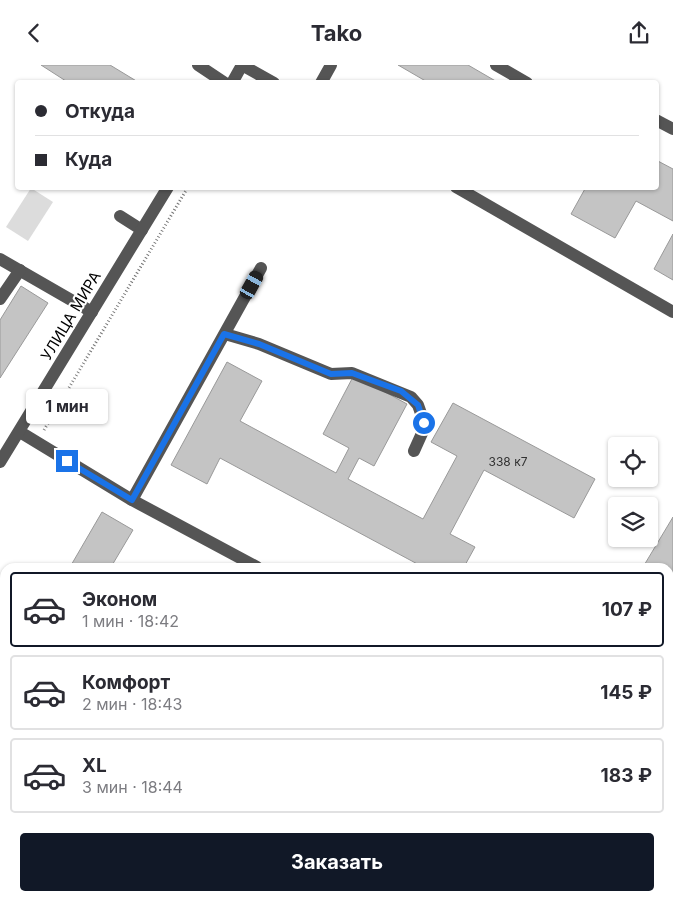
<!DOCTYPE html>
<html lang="ru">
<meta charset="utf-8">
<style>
body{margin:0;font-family:Inter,sans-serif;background:#f7f7f7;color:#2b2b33;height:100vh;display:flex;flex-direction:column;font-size:19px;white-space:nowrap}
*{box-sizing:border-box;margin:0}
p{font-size:16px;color:#7c7c81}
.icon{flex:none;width:28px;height:28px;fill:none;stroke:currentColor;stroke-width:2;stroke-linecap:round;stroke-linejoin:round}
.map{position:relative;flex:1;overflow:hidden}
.side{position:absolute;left:0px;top:498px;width:674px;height:338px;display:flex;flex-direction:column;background:#fff;border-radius:15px 15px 0 0;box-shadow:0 1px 4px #0004}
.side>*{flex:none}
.top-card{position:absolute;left:15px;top:15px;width:644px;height:110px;border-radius:5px;box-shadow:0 1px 4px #0004;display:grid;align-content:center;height:110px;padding:0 20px;background:#fff}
.tools{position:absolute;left:608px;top:372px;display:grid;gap:10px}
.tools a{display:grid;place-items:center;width:50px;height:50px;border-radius:5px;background:#fff;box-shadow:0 1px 4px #0004;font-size:25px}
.end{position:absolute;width:22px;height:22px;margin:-11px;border:6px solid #1a73e8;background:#fff;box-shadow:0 0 0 2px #fff}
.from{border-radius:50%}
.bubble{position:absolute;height:35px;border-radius:5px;background:#fff;box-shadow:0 1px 4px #0004;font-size:16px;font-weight:700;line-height:35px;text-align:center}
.car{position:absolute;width:15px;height:30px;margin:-15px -8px;border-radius:6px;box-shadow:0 0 4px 1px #0007;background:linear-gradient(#222 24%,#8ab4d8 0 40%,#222 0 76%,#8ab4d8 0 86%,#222 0)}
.top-card b{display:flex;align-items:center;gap:18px;height:48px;font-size:19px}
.top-card b+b{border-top:1px solid #e1e1e2}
.top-card i{width:12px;height:12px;background:#2b2b33}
ul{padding:9px 0 0;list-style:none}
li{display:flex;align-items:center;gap:15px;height:75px;margin:0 10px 8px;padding:0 10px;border:2px solid #e1e1e2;border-radius:5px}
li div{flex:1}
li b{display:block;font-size:19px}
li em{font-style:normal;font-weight:700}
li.current{border-color:#111827}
li>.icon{width:45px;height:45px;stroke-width:1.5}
.cta{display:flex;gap:10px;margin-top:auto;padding:10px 20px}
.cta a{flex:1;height:58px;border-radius:5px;background:#111827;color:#fff;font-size:20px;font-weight:700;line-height:58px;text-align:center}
header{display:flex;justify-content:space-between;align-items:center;height:65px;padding:0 20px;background:#fff;font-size:22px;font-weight:700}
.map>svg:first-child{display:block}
.green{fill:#dcdcdc}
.building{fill:#c4c4c4;stroke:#999}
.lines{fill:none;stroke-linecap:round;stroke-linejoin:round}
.path{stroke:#777;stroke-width:3;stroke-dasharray:1 2.5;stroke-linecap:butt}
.minor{stroke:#555;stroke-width:12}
.route{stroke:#1a73e8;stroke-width:6}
.labels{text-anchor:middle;stroke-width:4;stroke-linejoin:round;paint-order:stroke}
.number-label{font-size:12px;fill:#313131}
.street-label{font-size:15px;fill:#000;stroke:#fff}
</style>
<header><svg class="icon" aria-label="back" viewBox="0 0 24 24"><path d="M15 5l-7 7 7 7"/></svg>Tako<svg class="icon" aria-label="share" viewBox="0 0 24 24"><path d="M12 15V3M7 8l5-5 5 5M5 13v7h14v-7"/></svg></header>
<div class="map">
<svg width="673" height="835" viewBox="0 0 673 835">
<rect width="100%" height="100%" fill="#fff"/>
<path class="green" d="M 31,123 L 53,137 L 28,176 L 6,162 Z"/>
<g class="building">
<path d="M 41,0 L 110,0 L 138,17 L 69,18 Z"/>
<path d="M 398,0 L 468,0 L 499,18 L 429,18 Z"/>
<path d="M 656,95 L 673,104 L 673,156 L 636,136 L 615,173 L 571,149 L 586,122 L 656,122 Z"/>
<path d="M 673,169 L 673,215 L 654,204 Z"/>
<path d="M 21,221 L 48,238 L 0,313 L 0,255 Z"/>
<path d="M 227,297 L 262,316 L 240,356 L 336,408 L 349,383 L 323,369 L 354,310 L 407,339 L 374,401 L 359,393 L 348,414 L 423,454 L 457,391 L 431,377 L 453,338 L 595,414 L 574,453 L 484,405 L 450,469 L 475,482 L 464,502 L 423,502 L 220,393 L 207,419 L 171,400 Z"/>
<path d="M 102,447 L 133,465 L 111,502 L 70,502 Z"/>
<path d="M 673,452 L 673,512 L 669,519 L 669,502 L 643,502 Z"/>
<path d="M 673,668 L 673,720 L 669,717 L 669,676 Z"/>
<path d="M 670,756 L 673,758 L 673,835 L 625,835 L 628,830 L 669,830 Z"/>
</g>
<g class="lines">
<g class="path">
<path d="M 44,365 L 188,122"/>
<path d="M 0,764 L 5,768"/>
<path d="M 82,830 L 88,835"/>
<path d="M 167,835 L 170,830 L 235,832 L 245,835"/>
</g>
<g class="minor">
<path d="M 198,0 L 225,18"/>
<path d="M 496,0 L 527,18"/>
<path d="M 232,18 L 242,0 L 274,18"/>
<path d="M 321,18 L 331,0"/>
<path d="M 656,55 L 673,64"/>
<path d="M 456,122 L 673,247"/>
<path d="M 120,151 L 142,165"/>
<path d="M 0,194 L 92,247"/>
<path d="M 0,234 L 20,205"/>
<path d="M 225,269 L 259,279 L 331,309 L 352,308 L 411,332 L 418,340 L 424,357 L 423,366 L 414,386"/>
<path d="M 20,367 L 132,435 L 257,502"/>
<path d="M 0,397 L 168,122"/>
<path d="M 132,435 L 261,203"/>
<path d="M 669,626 L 673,618"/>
<path d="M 554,835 L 557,830"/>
</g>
</g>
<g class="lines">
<path class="route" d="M 67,396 L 132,435 L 224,269 L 259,279 L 331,309 L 352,308 L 401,326 L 418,340 L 424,358"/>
</g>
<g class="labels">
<g class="number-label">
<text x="508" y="401">338 к7</text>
</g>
<g class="street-label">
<text transform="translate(71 251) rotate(-59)" y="5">УЛИЦА МИРА</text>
</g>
</g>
</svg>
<div class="tools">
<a><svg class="icon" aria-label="locate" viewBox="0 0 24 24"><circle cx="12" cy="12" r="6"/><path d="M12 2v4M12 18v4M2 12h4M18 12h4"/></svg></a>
<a><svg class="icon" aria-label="layers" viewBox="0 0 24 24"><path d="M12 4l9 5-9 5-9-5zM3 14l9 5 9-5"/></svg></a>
</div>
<i class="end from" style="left:424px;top:358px"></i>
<i class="end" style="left:67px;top:396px"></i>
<div class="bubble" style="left:26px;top:324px;width:82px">1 мин</div>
<i class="car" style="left:252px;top:220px;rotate:29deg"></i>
<div class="top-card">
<b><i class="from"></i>Откуда</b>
<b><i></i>Куда</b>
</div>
<section class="side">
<ul>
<li class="current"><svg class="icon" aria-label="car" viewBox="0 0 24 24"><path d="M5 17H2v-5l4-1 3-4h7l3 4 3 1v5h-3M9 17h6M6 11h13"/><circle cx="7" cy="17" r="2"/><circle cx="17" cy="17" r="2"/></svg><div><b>Эконом</b><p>1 мин · 18:42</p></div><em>107 ₽</em></li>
<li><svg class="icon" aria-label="car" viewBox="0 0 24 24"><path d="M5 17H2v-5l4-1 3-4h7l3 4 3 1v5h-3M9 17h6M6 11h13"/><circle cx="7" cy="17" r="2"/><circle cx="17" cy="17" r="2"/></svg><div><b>Комфорт</b><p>2 мин · 18:43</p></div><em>145 ₽</em></li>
<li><svg class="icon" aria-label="car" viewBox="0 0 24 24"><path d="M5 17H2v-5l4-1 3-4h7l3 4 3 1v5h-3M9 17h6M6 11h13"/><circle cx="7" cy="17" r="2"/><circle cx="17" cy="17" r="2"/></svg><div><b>XL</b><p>3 мин · 18:44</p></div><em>183 ₽</em></li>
</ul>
<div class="cta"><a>Заказать</a></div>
</section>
</div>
